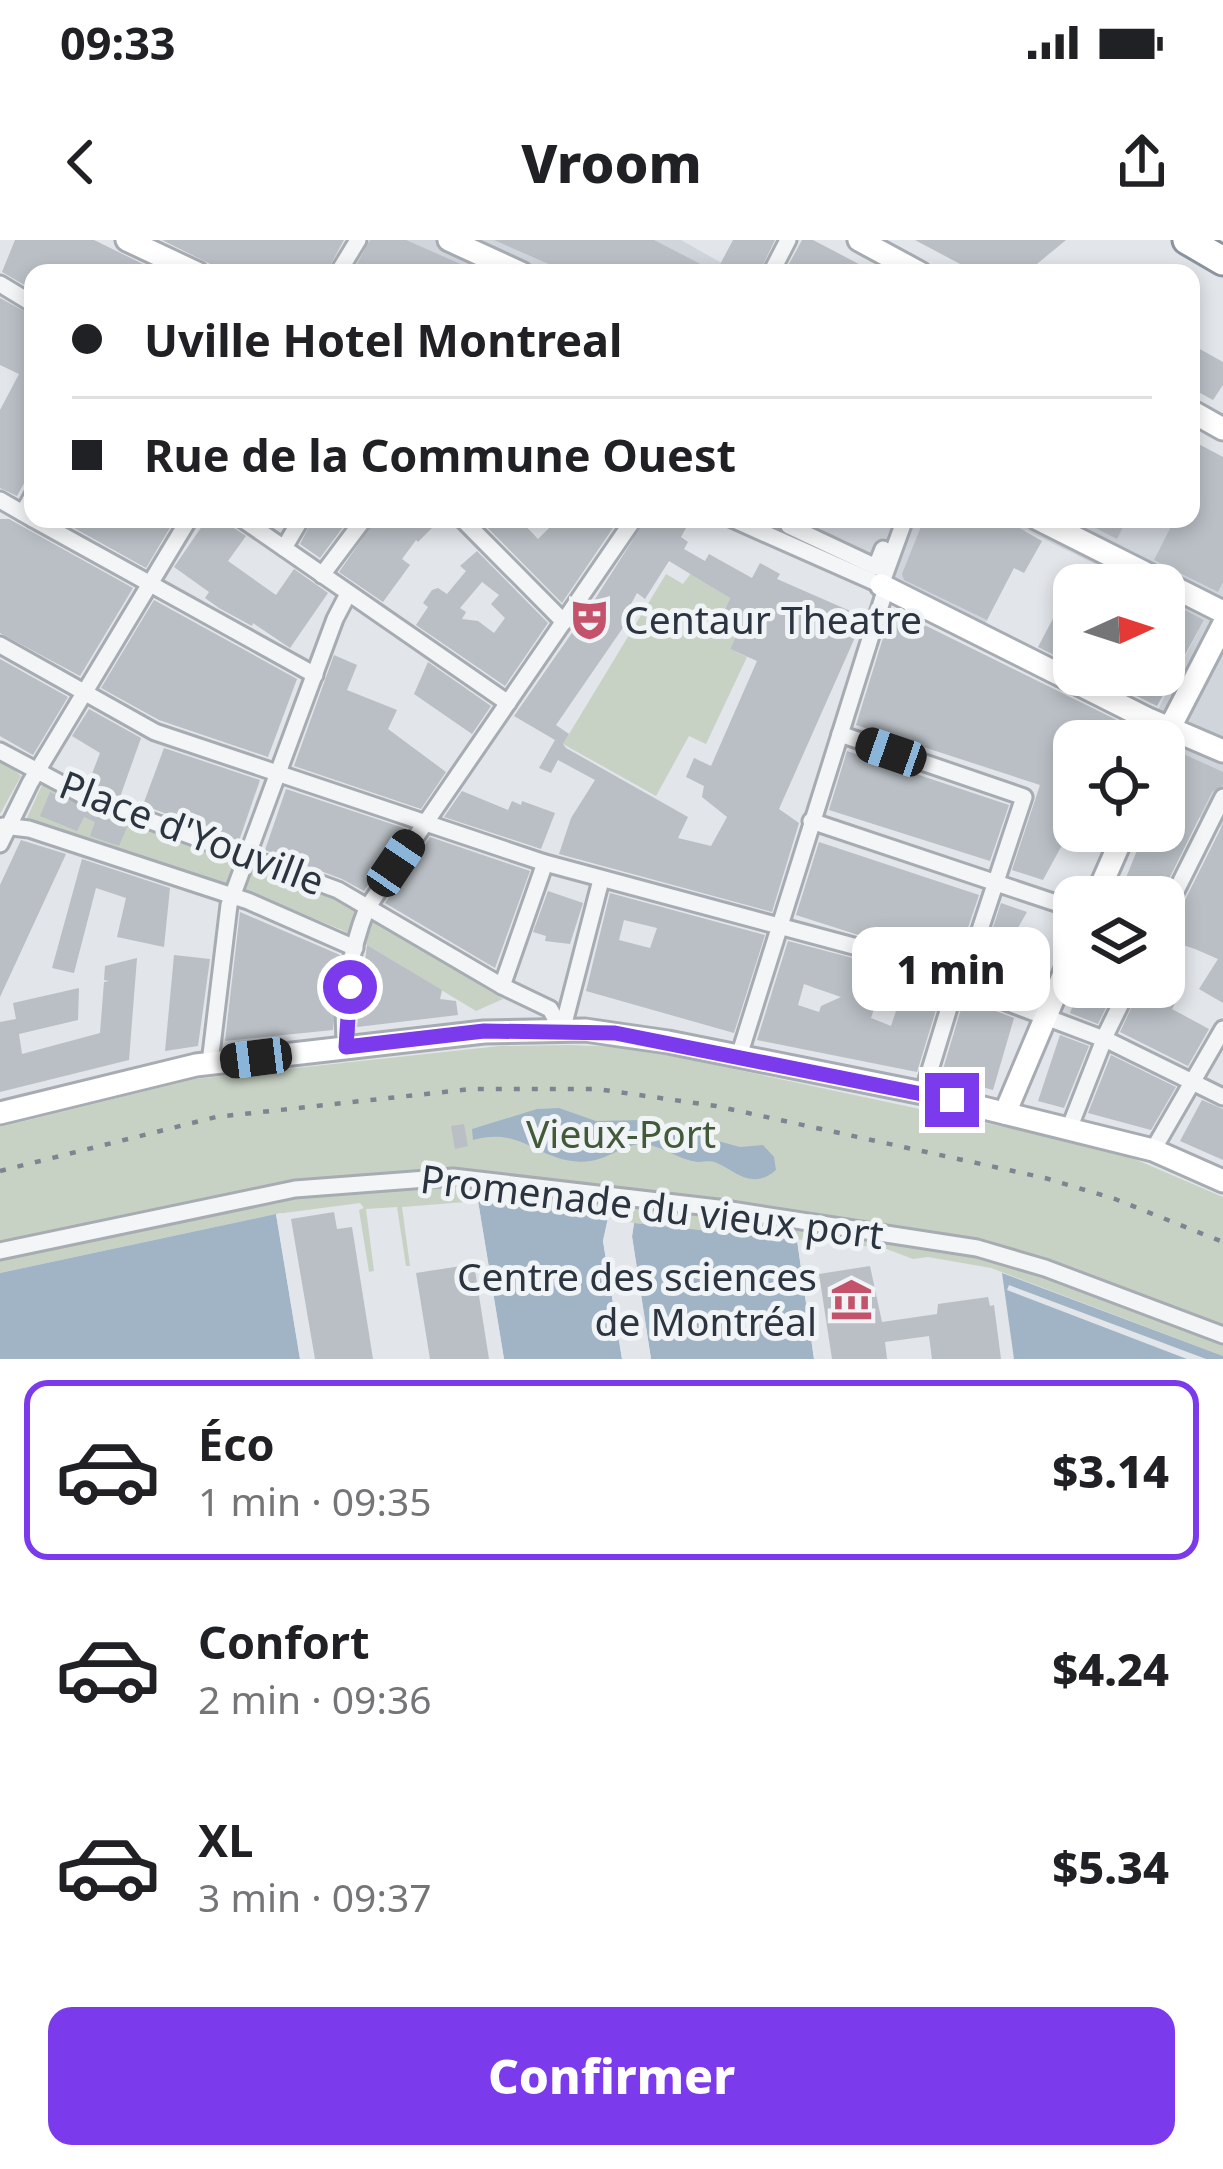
<!DOCTYPE html>
<html lang="fr">
<meta charset="utf-8">
<style>
body{margin:0;font-family:"Noto Sans",sans-serif;background:#f2f2f2;color:#202124;height:100vh;display:flex;flex-direction:column;font-size:45px;white-space:nowrap}
*{box-sizing:border-box;margin:0}
p{font-size:39px;color:#757577}
.icon{flex:none;width:66px;height:66px;fill:none;stroke:currentColor;stroke-width:2;stroke-linecap:round;stroke-linejoin:round}
.map{position:relative;height:1119px;overflow:hidden}
.details{display:flex;flex-direction:column;background:#fff;flex:1}
.details>*{flex:none}
.guide{position:absolute;left:24px;top:24px;width:1176px;height:264px;border-radius:24px;box-shadow:0 6px 18px #0003;display:grid;align-content:center;height:264px;padding:0 48px;background:#fff}
.needle{width:78px;rotate:87deg}
.fabs{position:absolute;left:1053px;top:324px;display:grid;gap:24px}
.fabs a{display:grid;place-items:center;width:132px;height:132px;border-radius:24px;background:#fff;box-shadow:0 6px 18px #0003;font-size:60px}
.end{position:absolute;width:54px;height:54px;margin:-27px;border:15px solid #7c3aed;background:#fff;box-shadow:0 0 0 6px #fff}
.from{border-radius:50%}
.bubble{position:absolute;height:84px;border-radius:24px;background:#fff;box-shadow:0 6px 18px #0003;font-size:39px;font-weight:800;line-height:84px;text-align:center}
.car{position:absolute;width:36px;height:72px;margin:-36px -18px;border-radius:15px;box-shadow:0 0 9px 3px #0007;background:linear-gradient(#222 24%,#8ab4d8 0 40%,#222 0 76%,#8ab4d8 0 86%,#222 0)}
.guide b{display:flex;align-items:center;gap:42px;height:114px;font-size:45px}
.guide b+b{border-top:3px solid #e0e0e0}
.guide i{width:30px;height:30px;background:#202124}
ul{padding:21px 0 0;list-style:none}
li{display:flex;align-items:center;gap:36px;height:180px;margin:0 24px 18px;padding:0 24px;border:6px solid transparent;border-radius:24px}
li div{flex:1}
li b{display:block;font-size:45px}
li em{font-style:normal;font-weight:800}
li.active{border-color:#7c3aed}
li>.icon{width:108px;height:108px;stroke-width:1.5}
.cta{display:flex;gap:24px;margin-top:auto;padding:24px 48px}
.cta a{flex:1;height:138px;border-radius:24px;background:#7c3aed;color:#fff;font-size:48px;font-weight:800;line-height:138px;text-align:center}
.status{display:flex;justify-content:space-between;align-items:center;height:84px;padding:0 60px;background:#fff;direction:ltr}
.status svg{height:33px;fill:currentColor}
header{display:flex;justify-content:space-between;align-items:center;height:156px;padding:0 48px;background:#fff;font-size:54px;font-weight:800}
.map>svg:first-child{display:block}
.built{fill:#d0d4db}
.green{fill:#c8d2c4}
.water{fill:#a0b4c6}
.pier{fill:#e2e5e9}
.building{fill:#b9bfc5;fill-rule:evenodd}
.lines{fill:none;stroke-linecap:round;stroke-linejoin:round}
.street-casing{stroke:#a7acb3;stroke-width:21}
.secondary-casing{stroke:#a7acb3;stroke-width:27}
.highway-casing{stroke:#8a939e;stroke-width:33}
.street{stroke:#f4f5f7;stroke-width:15}
.secondary{stroke:#fff;stroke-width:21}
.highway{stroke:#fff;stroke-width:27}
.rail{stroke:#7c8691;stroke-width:4.5;stroke-dasharray:6 12;stroke-linecap:butt}
.route{stroke:#7c3aed;stroke-width:15}
.labels{text-anchor:middle;stroke-width:10;stroke-linejoin:round;paint-order:stroke}
.poi-label{font-size:39px;fill:#2b343f;stroke:#f1f4f6;text-anchor:start}
.street-label{font-size:39px;fill:#2b343f;stroke:#f1f4f6}
.park-label{font-size:39px;fill:#425a3a;stroke:#f1f4f6}
</style>
<div class="status"><b>09:33</b><svg viewBox="0 0 49 12"><path d="M0 12V9h3v3zM5 12V6h3v6zM10 12V3h3v9zM15 12V0h3v12zM26 1h20v11H26zM47 4h2v5h-2z"/></svg></div>
<header><svg class="icon" aria-label="back" viewBox="0 0 24 24"><path d="M15 5l-7 7 7 7"/></svg>Vroom<svg class="icon" aria-label="share" viewBox="0 0 24 24"><path d="M12 15V3M7 8l5-5 5 5M5 13v7h14v-7"/></svg></header>
<div class="map">
<svg width="1223" height="1119" viewBox="0 0 1223 1119">
<rect width="100%" height="100%" fill="#e2e5e9"/>
<g class="built">
<path d="M 370,0 L 681,0 L 739,33 L 350,33 Z"/>
<path d="M 1223,222 L 1223,588 L 1164,562 L 1164,501 L 1142,501 L 1204,380 L 1164,359 L 1164,345 L 1138,345 L 1025,290 L 983,390 L 905,342 L 770,279 L 1191,279 Z"/>
</g>
<g class="green">
<path d="M 691,333 L 730,358 L 722,374 L 741,386 L 730,409 L 747,417 L 706,504 L 689,496 L 656,556 L 563,504 L 666,334 L 683,344 Z"/>
<path d="M 0,518 L 21,536 L 0,574 Z"/>
<path d="M 42,545 L 331,654 L 503,759 L 476,771 L 342,690 L 244,650 L 26,580 Z"/>
<path d="M 568,805 L 624,807 L 696,821 L 1116,911 L 1223,957 L 1223,1116 L 991,1028 L 928,1017 L 913,1019 L 884,1008 L 634,983 L 478,961 L 402,967 L 410,1026 L 406,1026 L 397,967 L 366,969 L 374,1031 L 369,1032 L 359,970 L 364,968 L 360,963 L 276,974 L 0,1033 L 0,887 L 195,839 L 500,806 Z"/>
</g>
<g class="water">
<path d="M 559,868 L 596,881 L 641,880 L 656,892 L 682,891 L 740,907 L 763,905 L 774,917 L 776,930 C 753,950 738,933 717,923 C 709,920 706,922 698,922 C 679,920 663,906 644,904 C 622,902 605,926 572,921 C 534,916 519,887 473,900 L 472,889 L 537,869 Z"/>
<path d="M 478,961 L 608,978 L 603,1001 L 622,1119 L 504,1119 Z"/>
<path d="M 276,974 L 300,1119 L 0,1119 L 0,1033 Z"/>
<path d="M 634,983 L 797,1000 L 814,1119 L 651,1119 L 632,997 Z"/>
<path d="M 1002,1033 L 1223,1116 L 1223,1119 L 1014,1119 Z"/>
</g>
<g class="pier">
<path d="M 472,961 L 478,961 L 504,1119 L 498,1119 Z"/>
<path d="M 282,973 L 306,1118 L 306,1119 L 300,1119 L 276,974 Z"/>
<path d="M 608,978 L 614,979 L 610,1004 L 628,1119 L 622,1119 L 603,1001 Z"/>
<path d="M 628,982 L 634,983 L 632,996 L 651,1119 L 645,1119 L 626,998 Z"/>
<path d="M 797,1000 L 803,1000 L 820,1119 L 814,1119 Z"/>
<path d="M 1009,1045 L 1206,1119 L 1187,1119 L 1140,1101 L 1007,1050 Z"/>
</g>
<g class="building">
<path d="M 15,0 L 94,0 L 145,25 L 145,30 L 143,33 L 33,33 L 33,50 L 2,32 Z"/>
<path d="M 162,0 L 344,0 L 326,33 L 228,33 Z"/>
<path d="M 370,0 L 406,0 L 481,33 L 352,33 Z"/>
<path d="M 494,0 L 654,0 L 716,32 L 733,0 L 775,0 L 759,33 L 569,33 Z"/>
<path d="M 802,0 L 813,0 L 876,33 L 784,33 Z"/>
<path d="M 915,0 L 1066,0 L 1026,33 L 977,33 Z"/>
<path d="M 0,58 L 33,76 L 33,227 L 17,256 L 0,248 L 0,170 L 19,134 L 0,125 Z"/>
<path d="M 1191,104 L 1223,122 L 1223,145 L 1213,160 L 1191,148 Z"/>
<path d="M 1191,200 L 1223,217 L 1223,342 L 1218,352 L 1154,320 L 1175,279 L 1191,279 Z"/>
<path d="M 0,279 L 9,279 L 133,348 L 80,436 L 0,393 Z"/>
<path d="M 58,279 L 175,279 L 146,328 Z"/>
<path d="M 207,279 L 230,279 L 234,288 L 246,296 L 228,321 L 276,355 L 294,329 L 328,353 L 290,408 L 253,383 L 252,386 L 219,368 L 205,358 L 209,352 L 174,327 Z"/>
<path d="M 313,279 L 349,279 L 320,318 L 300,304 Z"/>
<path d="M 376,279 L 441,279 L 418,302 L 416,300 L 402,319 L 410,325 L 383,362 L 339,332 Z"/>
<path d="M 479,279 L 519,279 L 538,299 L 558,279 L 619,279 L 562,363 Z"/>
<path d="M 646,279 L 691,279 L 681,297 L 688,302 L 684,309 L 705,321 L 709,314 L 752,338 L 760,323 L 780,334 L 777,339 L 864,377 L 779,569 L 799,583 L 772,672 L 559,614 L 571,578 L 595,540 L 558,520 L 551,533 L 539,528 L 555,500 L 514,476 L 590,367 ZM 669,321 L 730,358 L 722,375 L 741,386 L 730,409 L 757,421 L 711,526 L 694,518 L 686,537 L 704,546 L 702,557 L 727,577 L 711,606 L 678,598 L 688,577 L 566,508 L 563,504 L 569,494 L 556,485 L 631,376 L 626,373 L 637,353 L 645,359 Z"/>
<path d="M 924,279 L 1004,279 L 1042,301 L 1024,333 L 1014,328 L 987,380 L 904,340 L 902,334 Z"/>
<path d="M 1078,279 L 1127,279 L 1117,299 Z"/>
<path d="M 477,311 L 548,383 L 505,446 L 416,385 L 428,367 L 423,363 L 432,350 L 438,348 L 447,354 L 466,331 L 460,326 ZM 482,342 L 499,355 L 491,364 L 505,378 L 494,393 L 478,381 L 462,379 L 466,372 L 460,368 Z"/>
<path d="M 1164,359 L 1204,380 L 1157,466 L 1094,435 L 1164,435 Z"/>
<path d="M 154,360 L 297,439 L 268,517 L 159,480 L 101,448 Z"/>
<path d="M 1059,367 L 1074,375 L 1074,425 L 1038,407 Z"/>
<path d="M 892,369 L 1141,492 L 1133,501 L 1074,501 L 1074,583 L 1043,640 L 1012,630 L 1040,545 L 856,485 Z"/>
<path d="M 334,415 L 357,425 L 347,450 L 397,470 L 388,489 L 446,532 L 421,569 L 294,526 Z"/>
<path d="M 0,419 L 68,457 L 33,515 L 0,496 Z"/>
<path d="M 428,422 L 491,466 L 472,494 L 414,454 Z"/>
<path d="M 89,469 L 141,498 L 120,557 L 88,544 L 100,513 L 72,496 Z"/>
<path d="M 164,508 L 260,540 L 239,601 L 143,565 Z"/>
<path d="M 847,511 L 1009,565 L 990,621 L 829,570 Z"/>
<path d="M 1177,511 L 1223,532 L 1223,545 L 1212,552 L 1160,657 L 1118,657 L 1145,591 L 1164,591 L 1164,544 Z"/>
<path d="M 286,549 L 407,589 L 364,651 L 342,639 L 265,610 Z"/>
<path d="M 462,551 L 508,570 L 512,561 L 521,565 L 522,561 L 555,573 L 541,609 L 444,577 Z"/>
<path d="M 50,552 L 128,585 L 119,606 L 90,596 L 95,582 L 84,577 L 77,591 L 40,576 Z"/>
<path d="M 1223,584 L 1223,763 L 1199,749 L 1218,719 L 1195,709 L 1183,705 L 1164,744 L 1164,687 L 1175,680 Z"/>
<path d="M 430,597 L 530,631 L 495,728 L 385,663 Z"/>
<path d="M 21,600 L 66,614 L 0,757 L 0,645 Z"/>
<path d="M 819,602 L 979,655 L 955,726 L 796,675 Z"/>
<path d="M 82,619 L 170,648 L 164,707 L 117,697 L 126,658 L 96,648 L 74,733 L 52,728 Z"/>
<path d="M 548,651 L 583,663 L 570,704 L 545,701 L 546,696 L 533,692 Z"/>
<path d="M 610,653 L 765,695 L 734,793 L 586,751 ZM 624,680 L 657,688 L 650,708 L 619,700 Z"/>
<path d="M 1001,663 L 1027,672 L 1003,714 L 1045,730 L 1032,759 L 985,741 L 989,736 L 978,733 Z"/>
<path d="M 240,672 L 340,715 L 333,790 L 225,801 Z"/>
<path d="M 788,701 L 868,722 L 942,750 L 917,832 L 757,800 ZM 804,744 L 815,748 L 841,757 L 821,766 L 819,772 L 798,765 ZM 877,760 L 898,765 L 891,786 L 871,778 Z"/>
<path d="M 367,705 L 442,750 L 440,759 L 456,761 L 458,775 L 357,787 Z"/>
<path d="M 174,715 L 210,719 L 198,806 L 165,811 Z"/>
<path d="M 137,718 L 129,820 L 0,852 L 0,782 L 16,779 L 13,763 L 79,748 L 78,780 L 19,794 L 22,814 L 100,793 L 104,742 L 109,741 L 104,740 L 105,726 Z"/>
<path d="M 1080,747 L 1116,747 L 1098,784 L 1070,773 Z"/>
<path d="M 1141,747 L 1160,747 L 1179,756 L 1172,769 L 1209,789 L 1188,826 L 1120,792 Z"/>
<path d="M 964,759 L 1014,778 L 993,850 L 941,836 Z"/>
<path d="M 1060,795 L 1089,806 L 1064,868 L 1038,861 Z"/>
<path d="M 1111,815 L 1176,847 L 1151,890 L 1088,873 Z"/>
<path d="M 1202,860 L 1223,869 L 1223,920 L 1180,901 Z"/>
<path d="M 464,884 L 468,906 L 455,909 L 451,886 Z"/>
<path d="M 334,972 L 337,989 L 352,987 L 373,1119 L 315,1119 L 291,979 Z"/>
<path d="M 474,1024 L 489,1119 L 430,1119 L 416,1033 Z"/>
<path d="M 870,1026 L 882,1082 L 937,1074 L 938,1064 L 988,1057 L 990,1066 L 994,1065 L 1001,1119 L 932,1119 L 929,1096 L 885,1102 L 887,1119 L 832,1119 L 819,1034 Z"/>
</g>
<g class="lines">
<defs>
<g id="street">
<path d="M 338,33 L 358,0"/>
<path d="M 771,33 L 788,0"/>
<path d="M 0,44 L 33,64"/>
<path d="M 0,260 L 33,279"/>
<path d="M 23,273 L 33,255"/>
<path d="M 33,279 L 315,435"/>
<path d="M 242,279 L 508,463"/>
<path d="M 462,279 L 564,382"/>
<path d="M 732,279 L 881,345 L 905,279"/>
<path d="M 792,279 L 789,286 L 876,327 L 883,309"/>
<path d="M 284,308 L 301,279"/>
<path d="M 322,335 L 364,279"/>
<path d="M 0,405 L 155,492 L 545,623 L 872,711 L 1109,801 L 1223,857"/>
<path d="M 840,494 L 1024,557 L 966,732 L 955,748 L 923,853"/>
<path d="M 0,511 L 88,558 L 338,650 L 502,746 L 550,769 L 562,791"/>
<path d="M 811,581 L 1074,669"/>
<path d="M 3,586 L 29,589 L 248,661 L 355,708"/>
<path d="M 0,604 L 30,543 L 189,279"/>
<path d="M 1164,675 L 1223,557"/>
<path d="M 502,746 L 545,623"/>
<path d="M 562,791 L 601,640"/>
<path d="M 346,807 C 340,765 351,708 367,668 L 634,279"/>
<path d="M 739,816 L 886,348"/>
<path d="M 210,823 L 229,665 L 335,379 L 348,354"/>
<path d="M 1069,889 L 1107,792 L 1129,747"/>
<path d="M 1153,910 L 1223,789"/>
<path d="M 0,1011 L 295,949 L 453,937 L 718,968 L 977,1008 L 1045,1028 L 1223,1095"/>
</g>
<g id="secondary">
<path d="M 127,0 L 197,33"/>
<path d="M 449,0 L 521,33"/>
<path d="M 859,0 L 920,33"/>
<path d="M 1191,171 L 1223,189"/>
<path d="M 1038,279 L 1223,372"/>
<path d="M 881,345 L 1148,479 L 1223,511"/>
<path d="M 1163,501 L 1223,385"/>
<path d="M 1096,657 L 1125,591"/>
<path d="M 0,873 L 196,825 L 484,792 L 585,790 L 668,802 L 923,853 L 1153,910 L 1223,941"/>
<path d="M 1005,873 L 1074,710"/>
</g>
<path id="highway" d="M 1187,0 L 1223,21"/>
</defs>
<use href="#street" class="street-casing"/>
<use href="#secondary" class="secondary-casing"/>
<use href="#highway" class="highway-casing"/>
<use href="#street" class="street"/>
<use href="#secondary" class="secondary"/>
<use href="#highway" class="highway"/>
<path class="rail" d="M 0,931 L 216,877 L 471,849 L 597,849 L 716,866 L 1045,938 L 1115,959 L 1223,1002"/>
</g>
<g class="lines">
<path class="route" d="M 350,747 L 346,807 L 484,791 L 615,793 L 952,860"/>
</g>
<defs>
<symbol id="theatre-bare" viewBox="-9 -9 18 18"><path d="M-5-5.5Q0-4 5-5.5V0Q5 5 0 6Q-5 5-5 0ZM-3.3-2.5H-1v1.5H-3.3ZM1-2.5H3.3v1.5H1ZM-2.8 1Q0 5.5 2.8 1Z" fill="#c3526a" stroke="#f1f4f6" stroke-width="2.5" paint-order="stroke"/></symbol>
<symbol id="museum-bare" viewBox="-9 -9 18 18"><path d="M0-6L6-3V-2H-6V-3ZM-5-1h2V3h-2ZM-1-1h2V3h-2ZM3-1h2V3H3ZM-6 4H6V6H-6Z" fill="#c3526a" stroke="#f1f4f6" stroke-width="2.5" paint-order="stroke"/></symbol>
</defs>
<g fill-rule="evenodd">
<use href="#theatre-bare" x="560" y="350" width="59" height="59"/>
<use href="#museum-bare" x="822" y="1030" width="59" height="59"/>
</g>
<g class="labels">
<g class="poi-label">
<text x="624" y="394">Centaur Theatre</text>
<text x="817" y="1051" text-anchor="end">Centre des sciences<tspan x="817" dy="45">de Montréal</tspan></text>
</g>
<g class="street-label">
<text transform="translate(192 593) rotate(21)" y="14">Place d'Youville</text>
<text transform="translate(652 967) rotate(7)" y="14">Promenade du vieux port</text>
</g>
<g class="park-label">
<text x="621" y="908">Vieux-Port</text>
</g>
</g>
</svg>
<div class="fabs">
<a><svg class="needle" viewBox="-14 -14 28 28"><path d="M0-13l5 13h-10z" fill="#e53935"/><path d="M0 13l5-13h-10z" fill="#757577"/></svg></a>
<a><svg class="icon" aria-label="locate" viewBox="0 0 24 24"><circle cx="12" cy="12" r="6"/><path d="M12 2v4M12 18v4M2 12h4M18 12h4"/></svg></a>
<a><svg class="icon" aria-label="layers" viewBox="0 0 24 24"><path d="M12 4l9 5-9 5-9-5zM3 14l9 5 9-5"/></svg></a>
</div>
<i class="end from" style="left:350px;top:747px"></i>
<i class="end" style="left:952px;top:860px"></i>
<div class="bubble" style="left:852px;top:687px;width:198px">1 min</div>
<i class="car" style="left:891px;top:512px;rotate:289deg"></i>
<i class="car" style="left:396px;top:623px;rotate:34deg"></i>
<i class="car" style="left:256px;top:818px;rotate:263deg"></i>
<div class="guide">
<b><i class="from"></i>Uville Hotel Montreal</b>
<b><i></i>Rue de la Commune Ouest</b>
</div>
</div>
<section class="details">
<ul>
<li class="active"><svg class="icon" aria-label="car" viewBox="0 0 24 24"><path d="M5 17H2v-5l4-1 3-4h7l3 4 3 1v5h-3M9 17h6M6 11h13"/><circle cx="7" cy="17" r="2"/><circle cx="17" cy="17" r="2"/></svg><div><b>Éco</b><p>1 min · 09:35</p></div><em>$3.14</em></li>
<li><svg class="icon" aria-label="car" viewBox="0 0 24 24"><path d="M5 17H2v-5l4-1 3-4h7l3 4 3 1v5h-3M9 17h6M6 11h13"/><circle cx="7" cy="17" r="2"/><circle cx="17" cy="17" r="2"/></svg><div><b>Confort</b><p>2 min · 09:36</p></div><em>$4.24</em></li>
<li><svg class="icon" aria-label="car" viewBox="0 0 24 24"><path d="M5 17H2v-5l4-1 3-4h7l3 4 3 1v5h-3M9 17h6M6 11h13"/><circle cx="7" cy="17" r="2"/><circle cx="17" cy="17" r="2"/></svg><div><b>XL</b><p>3 min · 09:37</p></div><em>$5.34</em></li>
</ul>
<div class="cta"><a>Confirmer</a></div>
</section>
